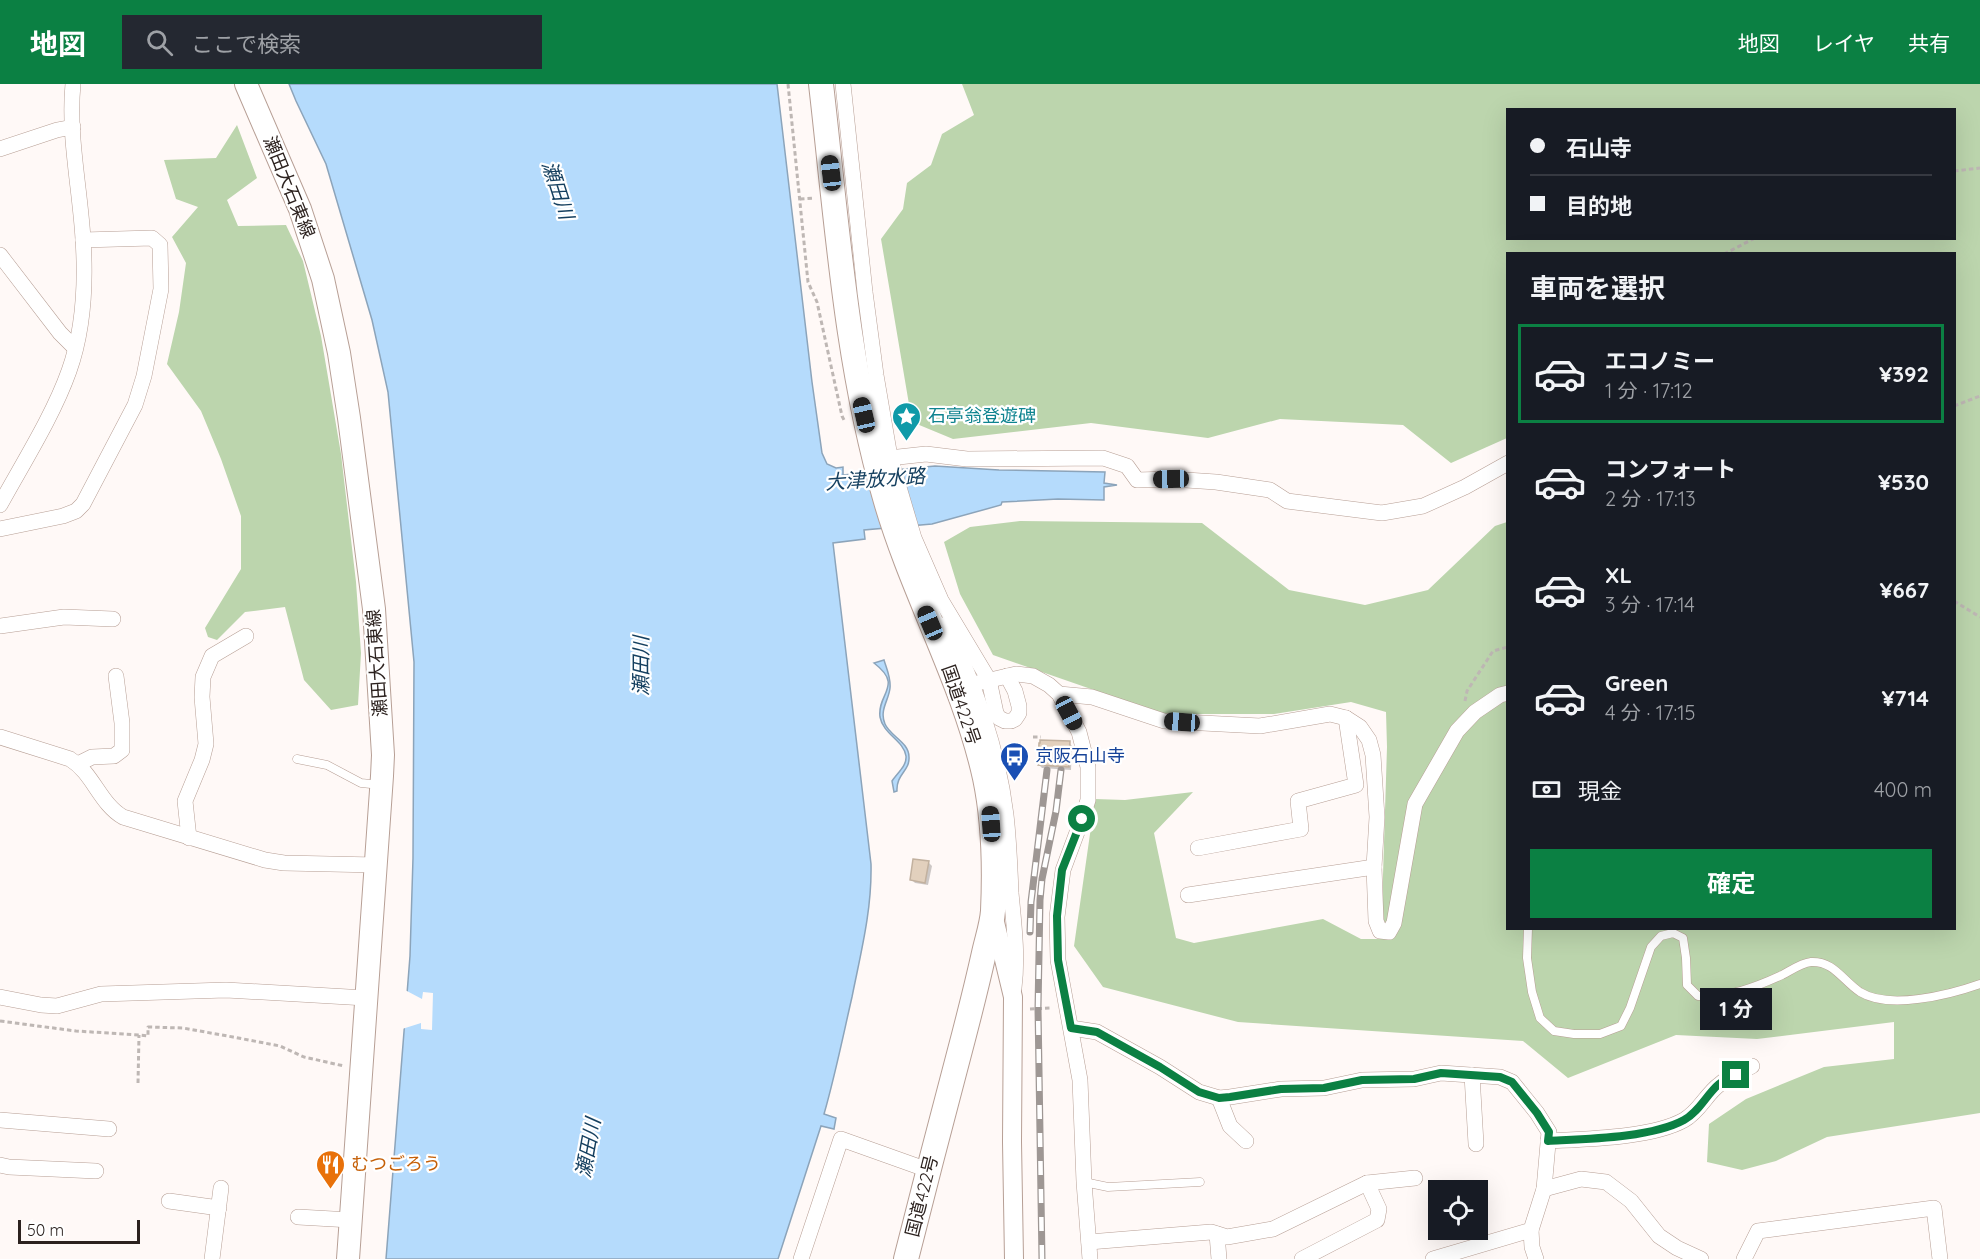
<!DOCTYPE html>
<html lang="ja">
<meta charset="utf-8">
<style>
body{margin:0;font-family:Quicksand,"Noto Sans JP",sans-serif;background:#242831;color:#f1f3f6;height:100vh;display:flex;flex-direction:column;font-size:22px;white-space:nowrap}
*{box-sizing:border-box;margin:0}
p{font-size:20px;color:#9ea1a6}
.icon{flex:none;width:33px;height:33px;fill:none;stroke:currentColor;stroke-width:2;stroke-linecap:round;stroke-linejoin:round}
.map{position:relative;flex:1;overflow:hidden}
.side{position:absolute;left:1506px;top:168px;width:450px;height:678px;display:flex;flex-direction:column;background:#171b24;border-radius:0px;box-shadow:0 6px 24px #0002}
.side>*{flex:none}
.guide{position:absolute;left:1506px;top:24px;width:450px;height:132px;border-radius:0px;box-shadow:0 6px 24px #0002;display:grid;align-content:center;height:132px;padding:0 24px;background:#171b24}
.buttons{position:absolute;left:1428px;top:1096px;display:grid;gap:12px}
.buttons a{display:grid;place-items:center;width:60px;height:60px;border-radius:0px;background:#171b24;box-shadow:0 6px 24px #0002;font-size:30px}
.scale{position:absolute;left:18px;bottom:15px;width:122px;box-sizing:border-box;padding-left:6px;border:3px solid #2c221f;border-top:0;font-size:16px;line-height:21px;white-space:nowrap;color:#2c221f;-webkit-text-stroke:4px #fff;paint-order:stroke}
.end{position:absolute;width:27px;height:27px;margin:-14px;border:8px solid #0b8043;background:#fff;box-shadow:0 0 0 3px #fff}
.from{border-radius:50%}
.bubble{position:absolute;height:42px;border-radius:0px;background:#171b24;box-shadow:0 6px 24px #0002;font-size:20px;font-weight:700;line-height:42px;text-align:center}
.car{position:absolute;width:18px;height:36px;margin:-18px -9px;border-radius:8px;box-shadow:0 0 4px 2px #0007;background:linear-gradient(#222 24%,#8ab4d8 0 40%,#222 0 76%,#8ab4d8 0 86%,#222 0)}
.guide b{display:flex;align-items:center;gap:21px;height:57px;font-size:22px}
.guide b+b{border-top:2px solid #363941}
.guide i{width:15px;height:15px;background:#f1f3f6}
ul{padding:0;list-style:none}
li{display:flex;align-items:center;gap:18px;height:99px;margin:0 12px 9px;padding:0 12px;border:3px solid transparent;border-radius:0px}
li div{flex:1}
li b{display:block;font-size:22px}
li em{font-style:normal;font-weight:700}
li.on{border-color:#0b8043}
li>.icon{width:54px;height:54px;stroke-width:1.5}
h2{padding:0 24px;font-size:27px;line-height:72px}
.pay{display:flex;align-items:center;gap:15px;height:66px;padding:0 24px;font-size:22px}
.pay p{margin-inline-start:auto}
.cta{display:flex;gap:12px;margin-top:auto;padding:12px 24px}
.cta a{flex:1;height:69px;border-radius:0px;background:#0b8043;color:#fff;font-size:24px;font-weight:700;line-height:69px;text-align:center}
header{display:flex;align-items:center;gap:36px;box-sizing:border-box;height:84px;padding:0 30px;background:#0b8043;color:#fff}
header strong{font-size:28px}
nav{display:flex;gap:33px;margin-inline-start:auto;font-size:21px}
.search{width:420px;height:54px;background:#242831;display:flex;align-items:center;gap:15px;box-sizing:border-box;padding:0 21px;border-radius:0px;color:#9ea1a6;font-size:22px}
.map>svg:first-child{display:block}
.forest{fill:#bcd5ad;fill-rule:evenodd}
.water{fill:#b5dbfc;stroke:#8ca4ba;stroke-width:1.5}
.pier{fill:#fff9f7}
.shadow{fill:#0003}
.building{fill:#e2d0bd;stroke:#c2b19f;stroke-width:1.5}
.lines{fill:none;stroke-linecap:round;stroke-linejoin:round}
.service-casing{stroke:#b79f95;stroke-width:9}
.minor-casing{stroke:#b79f95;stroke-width:16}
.tertiary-casing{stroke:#b79f95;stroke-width:20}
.primary-casing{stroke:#b79f95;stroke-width:24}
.trunk-casing{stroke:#b79f95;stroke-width:26}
.path{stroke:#beb7b4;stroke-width:3;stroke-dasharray:4.5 3;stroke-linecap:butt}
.service{stroke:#fff;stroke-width:8}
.minor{stroke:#fff;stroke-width:15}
.tertiary{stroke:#fff;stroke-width:18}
.primary{stroke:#fff;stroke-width:22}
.trunk{stroke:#fff;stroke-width:24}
.rail-casing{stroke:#9e9794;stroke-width:7}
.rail{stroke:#fff;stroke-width:4.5;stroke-dasharray:14;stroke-linecap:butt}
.route{stroke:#0b8043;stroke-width:8}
.labels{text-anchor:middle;stroke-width:4.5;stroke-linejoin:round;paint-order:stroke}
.street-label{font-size:18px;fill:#2c221f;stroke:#fff}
.culture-label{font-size:18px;fill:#0d838f;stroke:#fff;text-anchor:start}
.transit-label{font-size:18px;fill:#164399;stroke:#fff;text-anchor:start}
.food-label{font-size:18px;fill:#c56008;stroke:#fff;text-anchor:start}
.water-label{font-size:20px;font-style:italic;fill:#143f5f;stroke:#fff}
</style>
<header>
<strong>地図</strong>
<div class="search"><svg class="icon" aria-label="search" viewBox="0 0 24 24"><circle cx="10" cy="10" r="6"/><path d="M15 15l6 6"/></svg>ここで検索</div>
<nav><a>地図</a><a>レイヤ</a><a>共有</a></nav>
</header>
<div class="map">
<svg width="1980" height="1175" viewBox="0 0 1980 1175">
<rect width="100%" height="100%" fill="#fff9f7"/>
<g class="forest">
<path d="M 962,0 L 1980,0 L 1980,1029 L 1827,1053 L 1776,1077 L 1742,1086 L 1707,1078 L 1709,1040 L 1746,1015 L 1824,983 L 1894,975 L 1894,938 L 1757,955 L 1676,951 L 1568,994 L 1523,957 L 1238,938 L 1103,903 L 1074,862 L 1095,715 L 1125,716 L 1193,708 L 1154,749 L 1176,854 L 1194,859 L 1323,835 L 1361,855 L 1381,855 L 1387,663 L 1386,628 L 1351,618 L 1274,630 L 1163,630 L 993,571 L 960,510 L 944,458 L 970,443 L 1020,437 L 1202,439 L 1289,506 L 1365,521 L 1428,506 L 1495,442 L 1507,438 L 1508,844 L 1954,844 L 1954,170 L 1508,170 L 1507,354 L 1451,379 L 1403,341 L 1280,335 L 1208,354 L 1091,339 L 953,355 L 912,338 L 881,155 L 903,125 L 907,99 L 931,81 L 942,50 L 974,31 ZM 1508,26 L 1954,26 L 1954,154 L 1508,154 Z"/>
<path d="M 237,41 L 257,94 L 227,116 L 238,142 L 286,141 L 303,177 L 321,252 L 341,370 L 356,498 L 361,569 L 358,621 L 331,626 L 304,596 L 285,523 L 245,528 L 217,556 L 208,553 L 205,544 L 241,485 L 241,432 L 221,375 L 201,327 L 167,280 L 179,228 L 186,179 L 172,153 L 198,123 L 176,115 L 164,76 L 216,74 Z"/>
</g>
<g class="water">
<path d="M 289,0 L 777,0 L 812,298 L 822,369 L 827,380 L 836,384 L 843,383 L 843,391 L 935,382 L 999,386 L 1105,388 L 1104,399 L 1117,401 L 1104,403 L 1104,416 L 1058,415 L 1002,418 L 1001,421 L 932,440 L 864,446 L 865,455 L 833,459 L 871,780 C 872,826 861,868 852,913 C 843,952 835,992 824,1030 L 836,1034 L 834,1045 L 821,1042 L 778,1175 L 386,1175 L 410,872 L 413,774 L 414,578 L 388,308 L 372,236 L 326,80 L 296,17 Z"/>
<path d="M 884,576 C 887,586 891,594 890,604 C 889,616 879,626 885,640 C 890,652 909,658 909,673 C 910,687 896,690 897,707 L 894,708 L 892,697 C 897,689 907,682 906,672 C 904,657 883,650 880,633 C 877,609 904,602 874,579 Z"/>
</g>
<path class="pier" d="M 405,906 L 422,915 L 423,908 L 433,909 L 432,946 L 421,945 L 421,939 L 402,945 Z"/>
<g class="shadow">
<path d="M 1069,659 L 1072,662 L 1071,686 L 1042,684 L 1039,681 Z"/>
<path d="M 929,779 L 932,782 L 928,801 L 915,799 L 911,795 Z"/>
</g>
<g class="building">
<path d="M 1040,656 L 1070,657 L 1069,683 L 1038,681 L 1039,659 L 1040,659 Z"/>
<path d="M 913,775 L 929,777 L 925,799 L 910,796 Z"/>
</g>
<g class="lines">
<defs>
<g id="service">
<path d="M 297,675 L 327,681 L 361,699 L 381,701"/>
<path d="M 1528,844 L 1527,874 L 1532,908 L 1540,934 L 1554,947 L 1574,950 L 1600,950 L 1621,942 L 1630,924 L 1651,863 L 1661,852 L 1673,849 L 1683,854 L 1686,874 L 1687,901 L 1698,912 C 1729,913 1754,904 1782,891 C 1790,887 1801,879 1811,878 C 1834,877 1842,896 1860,908 C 1889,926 1949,911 1980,900"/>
<path d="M 1084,1098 L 1108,1103 L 1200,1098"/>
</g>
<g id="minor">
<path d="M 843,0 L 865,208 L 876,291 L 890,373 L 914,454 L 941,516 L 989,596 L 996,629 L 999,634 L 1005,637 L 1011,637 L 1015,635 L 1019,629 L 1019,622 L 1015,607 L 1007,592"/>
<path d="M 0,65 L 57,46 L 73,43"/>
<path d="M 0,171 L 60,249 L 75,264"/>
<path d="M 880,375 L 926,370 L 967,375 L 1103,374 L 1127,382 L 1137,396 L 1171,395 L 1216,398 L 1270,406 L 1287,417 L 1382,429 L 1423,422 L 1465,403 L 1508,379"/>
<path d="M 0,421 C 23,379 53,332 69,287 C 84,245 86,199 83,155 C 80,104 68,51 73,0"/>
<path d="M 0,445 L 63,432 L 76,427 L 83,420 L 135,321 L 144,292 L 161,205 L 160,161 L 152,154 L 83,156"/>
<path d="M 943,541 C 951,556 960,570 966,586 C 985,631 1000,682 1006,731 C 1009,757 1010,783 1011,809 C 1014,840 1018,873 1014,904"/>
<path d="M 0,542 L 64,533 L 113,535"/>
<path d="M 956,604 L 1016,590 L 1033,592 L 1049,601 L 1059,610 L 1079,648 L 1088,683 L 1088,716 L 1082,735 L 1063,786 L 1057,833 L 1058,876 L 1080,996 L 1084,1098 L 1090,1175"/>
<path d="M 1059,610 L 1092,613 L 1164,637 L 1260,642 L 1330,630 L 1346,634 L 1360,643 L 1369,656 L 1373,671 L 1377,733 L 1374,783 L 1376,837 L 1380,847 L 1389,848 L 1394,839 L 1415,720 L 1457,647 L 1475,628 L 1500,611 L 1508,609"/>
<path d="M 0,653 L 70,675 C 93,689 100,720 123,733 L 265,776 L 284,779 L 376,781"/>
<path d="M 78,680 L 92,673 L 114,672 L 122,666 L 122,639 L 116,592"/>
<path d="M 189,754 L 185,717 L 202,676 L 206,660 L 202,613 L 203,593 L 212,572 L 246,552"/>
<path d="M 1198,764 L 1301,745 L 1298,717 L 1356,701 L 1346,634"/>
<path d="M 1188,811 L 1374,783"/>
<path d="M 0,913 L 41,921 L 57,922 L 101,910 L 226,906 L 366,914"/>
<path d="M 1071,944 L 1097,948 L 1160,983 L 1199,1008 L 1219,1014 L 1230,1013 L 1281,1005 L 1324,1004 L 1362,996 L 1414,995 L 1441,989 L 1500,993 L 1512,998 L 1537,1029 L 1549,1048 L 1544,1105"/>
<path d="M 1472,991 L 1476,1060"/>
<path d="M 1219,1014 L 1230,1042 L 1246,1057"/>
<path d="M 0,1036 L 109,1045"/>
<path d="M 1548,1057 C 1585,1055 1652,1054 1684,1036 C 1700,1027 1706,1010 1720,1000 C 1729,992 1742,988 1752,982"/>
<path d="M 0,1081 L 9,1083 L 96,1087"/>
<path d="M 169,1117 L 219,1124"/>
<path d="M 298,1133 L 351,1136"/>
<path d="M 1531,1146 L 1532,1163 L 1536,1175"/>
<path d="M 1217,1150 L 1219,1175"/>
<path d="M 1089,1158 L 1211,1148 L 1227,1153 L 1273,1145 L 1367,1099 L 1415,1094"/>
<path d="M 212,1175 L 221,1104"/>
<path d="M 801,1175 L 841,1055 L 928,1086"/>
<path d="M 1302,1175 L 1377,1136 L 1379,1125 L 1367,1099"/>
<path d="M 1433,1175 L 1531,1146 L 1544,1105 L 1581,1095 L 1606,1098 L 1631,1117 L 1659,1152 L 1677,1164 L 1701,1175"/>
<path d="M 1744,1175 L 1758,1147 L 1934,1124 L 1940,1175"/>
</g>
<path id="tertiary" d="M 994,834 L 1013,913 L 1012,1058 L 1014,1175"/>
<path id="primary" d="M 246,0 L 300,125 L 323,195 L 339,269 L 349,334 L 374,525 L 383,671 L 382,692 L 348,1175"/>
<path id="trunk" d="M 821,0 C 837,139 846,279 885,414 C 912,509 964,598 985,694 C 994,737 995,783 993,827 C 992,841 987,855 984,869 C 978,896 971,924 964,951 C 944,1026 925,1100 906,1175"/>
</defs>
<use href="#service" class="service-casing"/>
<use href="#minor" class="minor-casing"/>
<use href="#tertiary" class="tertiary-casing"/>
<use href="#primary" class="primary-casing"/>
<use href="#trunk" class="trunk-casing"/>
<g class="path">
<path d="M 788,0 L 808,198 L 817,218 L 842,332 L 844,336"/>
<path d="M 1954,87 L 1980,84"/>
<path d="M 800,115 L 814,114"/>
<path d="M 1724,170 L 1755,154"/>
<path d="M 1954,322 L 1980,312"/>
<path d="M 1954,517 L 1980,533"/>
<path d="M 1465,617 L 1467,607 L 1493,567 L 1508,563"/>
<path d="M 1033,653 L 1041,653"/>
<path d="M 1030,925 L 1051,924"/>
<path d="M 0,937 L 76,947 L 139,951 L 148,952 L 148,943 L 183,944 L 233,953 L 280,962 L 304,973 L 344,982"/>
<path d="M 138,999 L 139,951"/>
</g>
<use href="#service" class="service"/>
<use href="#minor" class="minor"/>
<use href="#tertiary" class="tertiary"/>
<use href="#primary" class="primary"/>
<use href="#trunk" class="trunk"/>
<defs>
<g id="rail">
<path d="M 1030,848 L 1031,818 L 1047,686"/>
<path d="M 1042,1175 L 1038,924 L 1040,816 L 1042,795 L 1056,727 L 1061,686"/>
</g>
</defs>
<use href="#rail" class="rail-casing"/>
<use href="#rail" class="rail"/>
</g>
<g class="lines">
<path class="route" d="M 1082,735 L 1062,786 L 1057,832 L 1058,876 L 1071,944 L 1097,948 L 1160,983 L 1199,1008 L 1219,1014 L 1230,1013 L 1281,1005 L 1324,1004 L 1362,996 L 1414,995 L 1441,989 L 1500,993 L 1512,998 L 1537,1029 L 1549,1048 L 1548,1057 C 1586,1055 1651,1054 1684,1036 C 1700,1027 1706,1011 1719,1000 C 1724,996 1731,994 1736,991"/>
</g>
<defs>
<symbol id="sight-pin" viewBox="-11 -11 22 30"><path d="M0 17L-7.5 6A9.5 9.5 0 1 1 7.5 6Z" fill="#0f9aa8" stroke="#fff"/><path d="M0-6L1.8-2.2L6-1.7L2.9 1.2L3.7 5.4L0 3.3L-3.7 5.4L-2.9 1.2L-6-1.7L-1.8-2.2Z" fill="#fff"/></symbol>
<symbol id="bus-pin" viewBox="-11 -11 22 30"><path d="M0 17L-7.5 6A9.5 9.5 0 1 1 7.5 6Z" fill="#1a4fb4" stroke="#fff"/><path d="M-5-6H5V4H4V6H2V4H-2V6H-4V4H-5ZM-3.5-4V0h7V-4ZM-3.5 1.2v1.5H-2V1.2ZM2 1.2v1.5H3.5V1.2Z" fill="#fff"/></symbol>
<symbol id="restaurant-pin" viewBox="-11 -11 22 30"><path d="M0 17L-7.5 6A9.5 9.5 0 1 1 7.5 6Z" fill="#e8710a" stroke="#fff"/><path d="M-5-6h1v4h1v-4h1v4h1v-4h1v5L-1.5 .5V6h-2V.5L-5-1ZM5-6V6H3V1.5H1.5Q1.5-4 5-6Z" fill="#fff"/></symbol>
</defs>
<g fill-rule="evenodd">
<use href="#sight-pin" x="890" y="316" width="33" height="45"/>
<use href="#bus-pin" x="998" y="656" width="33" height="45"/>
<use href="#restaurant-pin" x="314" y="1064" width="33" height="45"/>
</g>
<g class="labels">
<g class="street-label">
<text transform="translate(289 103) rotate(68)" y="6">瀬田大石東線</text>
<text transform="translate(377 579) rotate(-94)" y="6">瀬田大石東線</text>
<text transform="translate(961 621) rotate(71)" y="6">国道422号</text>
<text transform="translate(922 1112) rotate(-76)" y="6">国道422号</text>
</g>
<g class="culture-label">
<text x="928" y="338">石亭翁登遊碑</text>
</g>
<g class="transit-label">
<text x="1035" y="678">京阪石山寺</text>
</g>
<g class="food-label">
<text x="351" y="1086">むつごろう</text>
</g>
<g class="water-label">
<text transform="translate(558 106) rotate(72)" y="7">瀬田川</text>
<text transform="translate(875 395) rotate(-4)" y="7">大津放水路</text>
<text transform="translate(641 582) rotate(-90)" y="7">瀬田川</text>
<text transform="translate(588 1064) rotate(-80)" y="7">瀬田川</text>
</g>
</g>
</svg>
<div class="buttons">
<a><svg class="icon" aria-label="locate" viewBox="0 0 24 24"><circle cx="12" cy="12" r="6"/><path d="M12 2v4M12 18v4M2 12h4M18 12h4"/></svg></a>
</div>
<div class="scale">50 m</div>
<i class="end from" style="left:1082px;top:735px"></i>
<i class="end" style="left:1736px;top:991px"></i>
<div class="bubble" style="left:1700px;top:904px;width:72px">1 分</div>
<i class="car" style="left:831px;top:89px;rotate:353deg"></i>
<i class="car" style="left:864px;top:331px;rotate:347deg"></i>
<i class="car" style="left:1171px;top:395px;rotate:269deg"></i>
<i class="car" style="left:930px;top:539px;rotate:337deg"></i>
<i class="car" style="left:1069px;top:629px;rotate:152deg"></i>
<i class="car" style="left:1182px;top:638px;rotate:274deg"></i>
<i class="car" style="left:991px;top:740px;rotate:356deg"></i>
<div class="guide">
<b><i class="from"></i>石山寺</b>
<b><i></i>目的地</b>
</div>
<section class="side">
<h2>車両を選択</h2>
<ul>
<li class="on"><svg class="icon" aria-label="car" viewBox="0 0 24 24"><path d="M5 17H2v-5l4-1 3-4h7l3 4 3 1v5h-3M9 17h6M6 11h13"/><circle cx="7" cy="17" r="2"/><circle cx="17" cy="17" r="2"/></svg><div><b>エコノミー</b><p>1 分 · 17:12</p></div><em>¥392</em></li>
<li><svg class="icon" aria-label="car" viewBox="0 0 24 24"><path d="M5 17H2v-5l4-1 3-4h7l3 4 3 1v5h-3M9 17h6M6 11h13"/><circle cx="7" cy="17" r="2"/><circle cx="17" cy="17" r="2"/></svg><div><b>コンフォート</b><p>2 分 · 17:13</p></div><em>¥530</em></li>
<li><svg class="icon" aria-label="car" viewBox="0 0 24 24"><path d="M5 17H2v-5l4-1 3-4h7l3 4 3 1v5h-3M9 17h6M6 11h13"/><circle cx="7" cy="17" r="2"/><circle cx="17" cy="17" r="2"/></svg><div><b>XL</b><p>3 分 · 17:14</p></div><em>¥667</em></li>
<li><svg class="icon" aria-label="car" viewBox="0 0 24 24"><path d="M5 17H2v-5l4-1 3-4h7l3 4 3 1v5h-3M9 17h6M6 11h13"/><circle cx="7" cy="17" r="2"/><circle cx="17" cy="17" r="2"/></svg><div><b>Green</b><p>4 分 · 17:15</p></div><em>¥714</em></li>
</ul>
<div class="pay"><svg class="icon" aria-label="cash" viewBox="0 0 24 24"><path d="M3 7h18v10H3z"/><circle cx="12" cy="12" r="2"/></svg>現金<p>400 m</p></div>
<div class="cta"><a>確定</a></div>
</section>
</div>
